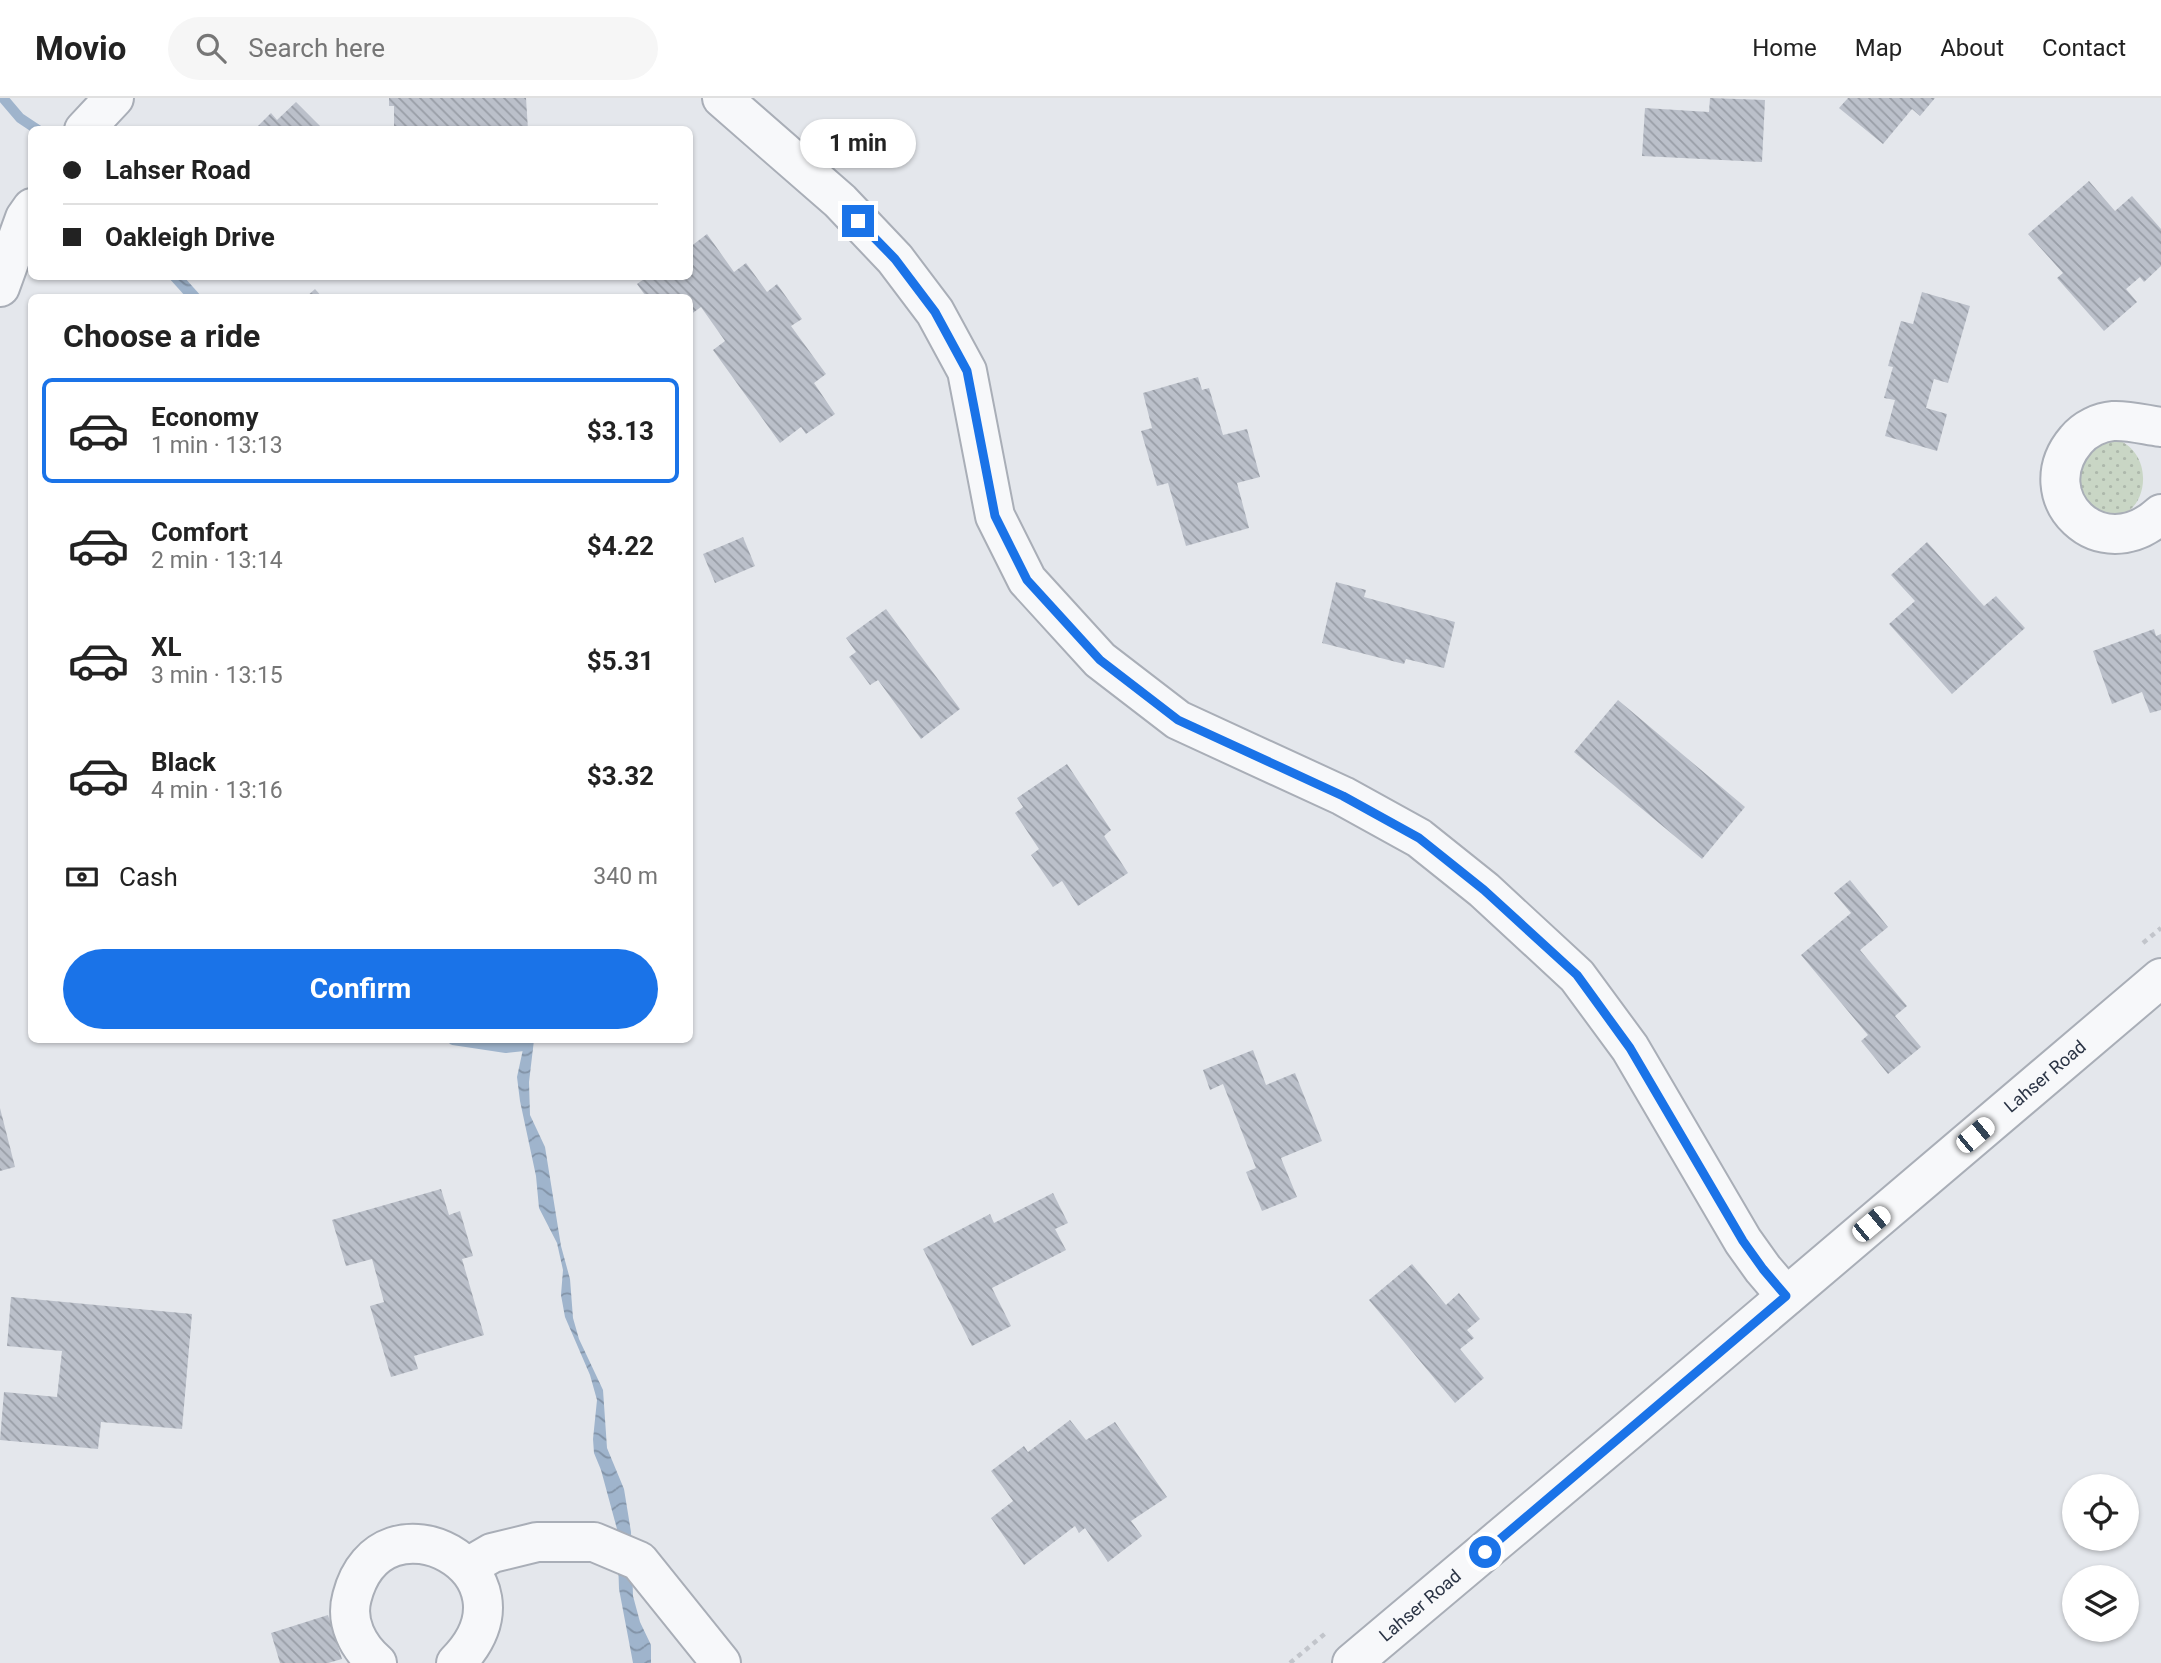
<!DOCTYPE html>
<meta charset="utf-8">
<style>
body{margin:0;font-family:Roboto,sans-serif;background:#f6f6f6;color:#222;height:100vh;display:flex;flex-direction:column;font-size:26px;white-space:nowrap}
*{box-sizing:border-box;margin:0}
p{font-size:23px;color:#767676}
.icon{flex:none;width:38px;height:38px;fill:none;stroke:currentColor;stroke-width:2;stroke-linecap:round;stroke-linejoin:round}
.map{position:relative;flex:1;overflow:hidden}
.panel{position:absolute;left:28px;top:196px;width:665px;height:749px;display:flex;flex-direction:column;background:#fff;border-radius:10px;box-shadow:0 2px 5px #0004}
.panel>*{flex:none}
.hud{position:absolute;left:28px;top:28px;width:665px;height:154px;border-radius:10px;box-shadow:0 2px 5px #0004;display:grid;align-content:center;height:154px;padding:0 35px;background:#fff}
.fabs{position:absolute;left:2062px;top:1376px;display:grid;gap:14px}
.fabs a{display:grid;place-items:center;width:77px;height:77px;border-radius:50%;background:#fff;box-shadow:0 2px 5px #0004;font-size:35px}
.end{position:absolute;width:32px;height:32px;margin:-16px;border:9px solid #1a73e8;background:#fff;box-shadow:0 0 0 4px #fff}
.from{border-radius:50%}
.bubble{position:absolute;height:49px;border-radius:24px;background:#fff;box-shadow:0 2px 5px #0004;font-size:23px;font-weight:700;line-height:49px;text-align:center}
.car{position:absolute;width:21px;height:42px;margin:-21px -10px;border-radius:9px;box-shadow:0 0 5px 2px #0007;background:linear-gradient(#fff 24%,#345 0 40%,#fff 0 76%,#345 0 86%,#fff 0)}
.hud b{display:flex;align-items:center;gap:24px;height:66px;font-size:26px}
.hud b+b{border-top:2px solid #e0e0e0}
.hud i{width:18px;height:18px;background:#222}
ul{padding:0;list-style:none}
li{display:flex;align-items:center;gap:21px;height:105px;margin:0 14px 10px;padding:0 21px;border:4px solid transparent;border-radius:10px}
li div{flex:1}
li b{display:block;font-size:26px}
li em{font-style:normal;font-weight:700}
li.current{border-color:#1a73e8}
li>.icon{width:63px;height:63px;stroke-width:1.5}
h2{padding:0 35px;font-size:32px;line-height:84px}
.pay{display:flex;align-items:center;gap:18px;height:77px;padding:0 35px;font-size:26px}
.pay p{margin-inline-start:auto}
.button{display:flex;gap:14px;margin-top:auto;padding:14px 35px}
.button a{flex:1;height:80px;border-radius:42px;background:#1a73e8;color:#fff;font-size:28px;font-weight:700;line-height:80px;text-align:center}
header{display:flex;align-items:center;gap:42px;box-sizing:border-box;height:98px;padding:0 35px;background:#fff;border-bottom:2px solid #e0e0e0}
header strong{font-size:33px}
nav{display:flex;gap:38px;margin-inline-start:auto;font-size:24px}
.search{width:490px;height:63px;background:#f6f6f6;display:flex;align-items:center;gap:18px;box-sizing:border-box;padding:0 24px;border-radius:38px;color:#767676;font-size:26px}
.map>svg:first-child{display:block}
.grass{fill:url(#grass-dots)}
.water{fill:url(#water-waves)}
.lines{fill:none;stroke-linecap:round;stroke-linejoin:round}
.stream{stroke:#9fb4cc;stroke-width:10}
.building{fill:url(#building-back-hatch)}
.minor-casing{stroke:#a9aeb7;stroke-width:42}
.path{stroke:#c2c5cb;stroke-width:4.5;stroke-dasharray:5 5;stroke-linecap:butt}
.minor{stroke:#f7f8fa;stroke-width:38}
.route{stroke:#1a73e8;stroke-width:9}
.labels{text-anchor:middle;stroke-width:5;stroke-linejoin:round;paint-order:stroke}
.street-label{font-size:18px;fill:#2b3445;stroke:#f4f6f9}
</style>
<header>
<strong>Movio</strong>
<div class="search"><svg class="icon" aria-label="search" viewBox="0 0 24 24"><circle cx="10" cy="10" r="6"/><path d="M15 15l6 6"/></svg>Search here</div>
<nav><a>Home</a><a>Map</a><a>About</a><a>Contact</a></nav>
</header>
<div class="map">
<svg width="2161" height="1565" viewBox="0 0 2161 1565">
<defs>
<pattern id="grass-dots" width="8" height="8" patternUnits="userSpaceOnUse" patternTransform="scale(1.75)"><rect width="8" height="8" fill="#c9d6c5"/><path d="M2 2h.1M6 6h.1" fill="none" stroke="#adb8ab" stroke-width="1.8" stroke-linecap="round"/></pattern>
<pattern id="water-waves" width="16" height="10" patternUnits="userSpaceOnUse" patternTransform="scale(1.75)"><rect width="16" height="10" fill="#9fb4cc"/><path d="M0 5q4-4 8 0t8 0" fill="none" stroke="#8293a7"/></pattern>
<pattern id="building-back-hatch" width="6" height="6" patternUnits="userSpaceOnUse" patternTransform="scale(1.75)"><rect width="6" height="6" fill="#bbc0ca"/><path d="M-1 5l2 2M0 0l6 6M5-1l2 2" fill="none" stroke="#989da6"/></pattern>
</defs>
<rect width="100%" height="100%" fill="#e4e7ec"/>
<path class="grass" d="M 2112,340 C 2161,352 2147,429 2105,416 C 2097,414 2089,406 2082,401 C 2074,360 2073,359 2112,340 Z"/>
<g class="water">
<path d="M 168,179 L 184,179 L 202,199 L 186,199 Z"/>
<path d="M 525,942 L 534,942 L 529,984 L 530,1017 L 545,1049 L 561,1148 L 570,1181 L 573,1220 L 579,1241 L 603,1292 L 607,1350 L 624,1391 L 631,1434 L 633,1498 L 640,1524 L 651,1547 L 651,1565 L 633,1565 L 619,1491 L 617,1431 L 601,1372 L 594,1355 L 593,1341 L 597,1302 L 590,1277 L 565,1219 L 561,1197 L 563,1172 L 557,1145 L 539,1110 L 536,1078 L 520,1003 L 517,979 Z"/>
</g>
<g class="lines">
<g class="stream">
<path d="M 3,0 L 20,20 L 38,32"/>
<path d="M 453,942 L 506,950 L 524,948"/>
</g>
</g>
<g class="building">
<path d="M 389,0 L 526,0 L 528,32 L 394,32 L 394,8 L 389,8 Z"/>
<path d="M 1710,0 L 1765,2 L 1762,64 L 1642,58 L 1645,10 L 1709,14 Z"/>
<path d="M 1848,0 L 1935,0 L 1920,18 L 1912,11 L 1883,46 L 1839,10 Z"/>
<path d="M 296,4 L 324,32 L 254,32 L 271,15 L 277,22 Z"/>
<path d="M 2089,83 L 2115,113 L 2132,98 L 2161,131 L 2161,168 L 2144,184 L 2140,179 L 2126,191 L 2137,204 L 2104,233 L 2057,180 L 2063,175 L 2028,136 Z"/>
<path d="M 707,136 L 734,174 L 746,165 L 767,194 L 777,186 L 802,221 L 791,228 L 826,276 L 814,285 L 835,316 L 806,336 L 801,329 L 780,345 L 713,252 L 725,243 L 701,209 L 690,217 L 690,200 L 647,200 L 637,186 L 648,178 L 690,178 L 690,149 Z"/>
<path d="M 315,191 L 323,200 L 305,200 Z"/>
<path d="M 1922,194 L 1970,208 L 1948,285 L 1934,281 L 1926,310 L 1947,316 L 1937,353 L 1885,338 L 1895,302 L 1884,300 L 1893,269 L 1888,268 L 1901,223 L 1913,226 Z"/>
<path d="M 1198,279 L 1202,292 L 1209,290 L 1223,337 L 1247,331 L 1260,379 L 1237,385 L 1249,430 L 1186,448 L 1168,385 L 1157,388 L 1141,333 L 1152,330 L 1143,295 Z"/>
<path d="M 743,439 L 755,468 L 715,485 L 703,456 Z"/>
<path d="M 1927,444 L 1984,508 L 1996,498 L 2025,530 L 1952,596 L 1889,526 L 1915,503 L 1891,477 Z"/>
<path d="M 1336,484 L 1366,492 L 1364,499 L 1455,524 L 1444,570 L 1406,561 L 1404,566 L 1322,545 Z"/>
<path d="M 886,511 L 960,611 L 921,641 L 878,582 L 870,587 L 849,559 L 856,554 L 846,540 Z"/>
<path d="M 2154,531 L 2156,538 L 2161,536 L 2161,612 L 2150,615 L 2142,594 L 2112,606 L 2093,553 Z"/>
<path d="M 1618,602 L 1745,709 L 1702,761 L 1574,654 Z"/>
<path d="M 1067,666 L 1111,732 L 1104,738 L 1128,775 L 1078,808 L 1062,783 L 1053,789 L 1031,757 L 1039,751 L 1015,715 L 1023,709 L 1017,700 Z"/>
<path d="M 1850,782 L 1888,829 L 1860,852 L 1907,908 L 1895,918 L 1921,949 L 1888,976 L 1861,943 L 1868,937 L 1801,857 L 1851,815 L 1834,795 Z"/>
<path d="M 1253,952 L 1266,987 L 1295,975 L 1322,1043 L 1281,1060 L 1297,1099 L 1262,1113 L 1246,1074 L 1256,1070 L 1223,986 L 1210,992 L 1203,972 Z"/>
<path d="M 0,1010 L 15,1069 L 0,1073 Z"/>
<path d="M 441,1091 L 449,1117 L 460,1113 L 473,1158 L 462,1161 L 484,1237 L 414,1258 L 418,1271 L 391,1279 L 370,1208 L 384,1204 L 372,1161 L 346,1168 L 332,1122 Z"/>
<path d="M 1053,1095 L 1068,1125 L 1055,1131 L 1066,1152 L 992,1190 L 1011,1228 L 972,1248 L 923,1151 L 990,1116 L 994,1125 Z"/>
<path d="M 1412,1166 L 1446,1207 L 1459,1195 L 1480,1221 L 1467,1232 L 1474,1240 L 1460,1251 L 1484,1280 L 1455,1305 L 1369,1202 Z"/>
<path d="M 11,1199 L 192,1216 L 182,1331 L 101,1324 L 98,1351 L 0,1342 L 4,1294 L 57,1299 L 62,1253 L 7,1248 Z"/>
<path d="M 1070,1322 L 1086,1342 L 1115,1324 L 1167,1399 L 1131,1423 L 1142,1438 L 1108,1464 L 1085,1430 L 1079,1435 L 1075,1428 L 1024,1467 L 991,1420 L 1013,1403 L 991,1373 L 1024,1348 L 1028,1354 Z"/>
<path d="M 328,1517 L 342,1561 L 328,1565 L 280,1565 L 271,1535 Z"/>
</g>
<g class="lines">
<defs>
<g id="minor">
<path d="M 722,0 L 840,103 L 895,161 L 935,214 L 967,273 L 995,418 L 1027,482 L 1100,562 L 1178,622 L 1343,698 L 1419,740 L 1484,792 L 1577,878 L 1630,950 L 1743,1143 L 1763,1171 L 1786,1198"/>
<path d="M 84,32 L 114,0"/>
<path d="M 0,189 L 25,120 L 32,110"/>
<path d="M 2161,329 C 2146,327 2128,322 2113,323 C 2100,324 2085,331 2076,342 C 2028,398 2100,472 2161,416"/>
<path d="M 468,1469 L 492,1455 L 537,1444 L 594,1444 L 639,1463 L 721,1565"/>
<path d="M 377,1565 C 358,1549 345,1524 352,1499 C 381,1386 547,1474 456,1565"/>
<path id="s1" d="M 1352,1565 L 1629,1332 L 2161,880"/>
</g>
</defs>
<use href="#minor" class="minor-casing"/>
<g class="path">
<path d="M 2143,845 L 2161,830"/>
<path d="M 1290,1565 L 1327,1534"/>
</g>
<use href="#minor" class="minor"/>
</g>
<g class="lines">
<path class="route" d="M 858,123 L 895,161 L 935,214 L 967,273 L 995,418 L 1027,482 L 1100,562 L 1178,622 L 1343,698 L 1419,740 L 1484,792 L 1577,877 L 1630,950 L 1743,1143 L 1763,1171 L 1786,1198 L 1485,1454"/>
</g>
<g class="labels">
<g class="street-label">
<text dy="6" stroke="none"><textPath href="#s1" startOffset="908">Lahser Road</textPath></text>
<text dy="6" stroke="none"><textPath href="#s1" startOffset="89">Lahser Road</textPath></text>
</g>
</g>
</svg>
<div class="fabs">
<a><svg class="icon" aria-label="locate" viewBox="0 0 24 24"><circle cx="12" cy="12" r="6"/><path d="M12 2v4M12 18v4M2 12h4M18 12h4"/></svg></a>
<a><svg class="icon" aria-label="layers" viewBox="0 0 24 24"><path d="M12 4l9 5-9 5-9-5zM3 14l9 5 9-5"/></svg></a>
</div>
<i class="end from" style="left:1485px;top:1454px"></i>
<i class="end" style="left:858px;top:123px"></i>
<div class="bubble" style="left:800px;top:21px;width:116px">1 min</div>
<i class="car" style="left:1975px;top:1037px;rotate:50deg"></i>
<i class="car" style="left:1871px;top:1126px;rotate:50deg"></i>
<div class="hud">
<b><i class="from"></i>Lahser Road</b>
<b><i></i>Oakleigh Drive</b>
</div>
<section class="panel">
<h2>Choose a ride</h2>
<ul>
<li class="current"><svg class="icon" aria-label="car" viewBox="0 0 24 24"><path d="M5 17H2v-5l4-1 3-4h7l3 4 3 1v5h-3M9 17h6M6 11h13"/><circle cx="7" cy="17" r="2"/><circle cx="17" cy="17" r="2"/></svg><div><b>Economy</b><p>1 min · 13:13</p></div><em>$3.13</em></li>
<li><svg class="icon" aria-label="car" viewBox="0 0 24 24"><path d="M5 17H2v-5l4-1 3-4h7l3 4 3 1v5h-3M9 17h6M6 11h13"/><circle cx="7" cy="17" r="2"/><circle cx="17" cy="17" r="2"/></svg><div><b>Comfort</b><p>2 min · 13:14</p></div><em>$4.22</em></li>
<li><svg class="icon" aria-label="car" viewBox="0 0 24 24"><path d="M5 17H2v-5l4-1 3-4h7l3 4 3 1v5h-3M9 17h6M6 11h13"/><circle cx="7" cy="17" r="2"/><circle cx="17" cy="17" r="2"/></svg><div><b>XL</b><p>3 min · 13:15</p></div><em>$5.31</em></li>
<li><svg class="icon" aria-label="car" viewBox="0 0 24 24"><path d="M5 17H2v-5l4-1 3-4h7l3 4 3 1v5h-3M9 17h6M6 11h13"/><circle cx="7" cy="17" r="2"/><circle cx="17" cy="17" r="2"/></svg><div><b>Black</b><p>4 min · 13:16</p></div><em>$3.32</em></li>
</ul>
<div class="pay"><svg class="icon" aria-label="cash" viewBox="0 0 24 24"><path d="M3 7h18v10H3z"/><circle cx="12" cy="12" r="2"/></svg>Cash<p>340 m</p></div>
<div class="button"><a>Confirm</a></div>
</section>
</div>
